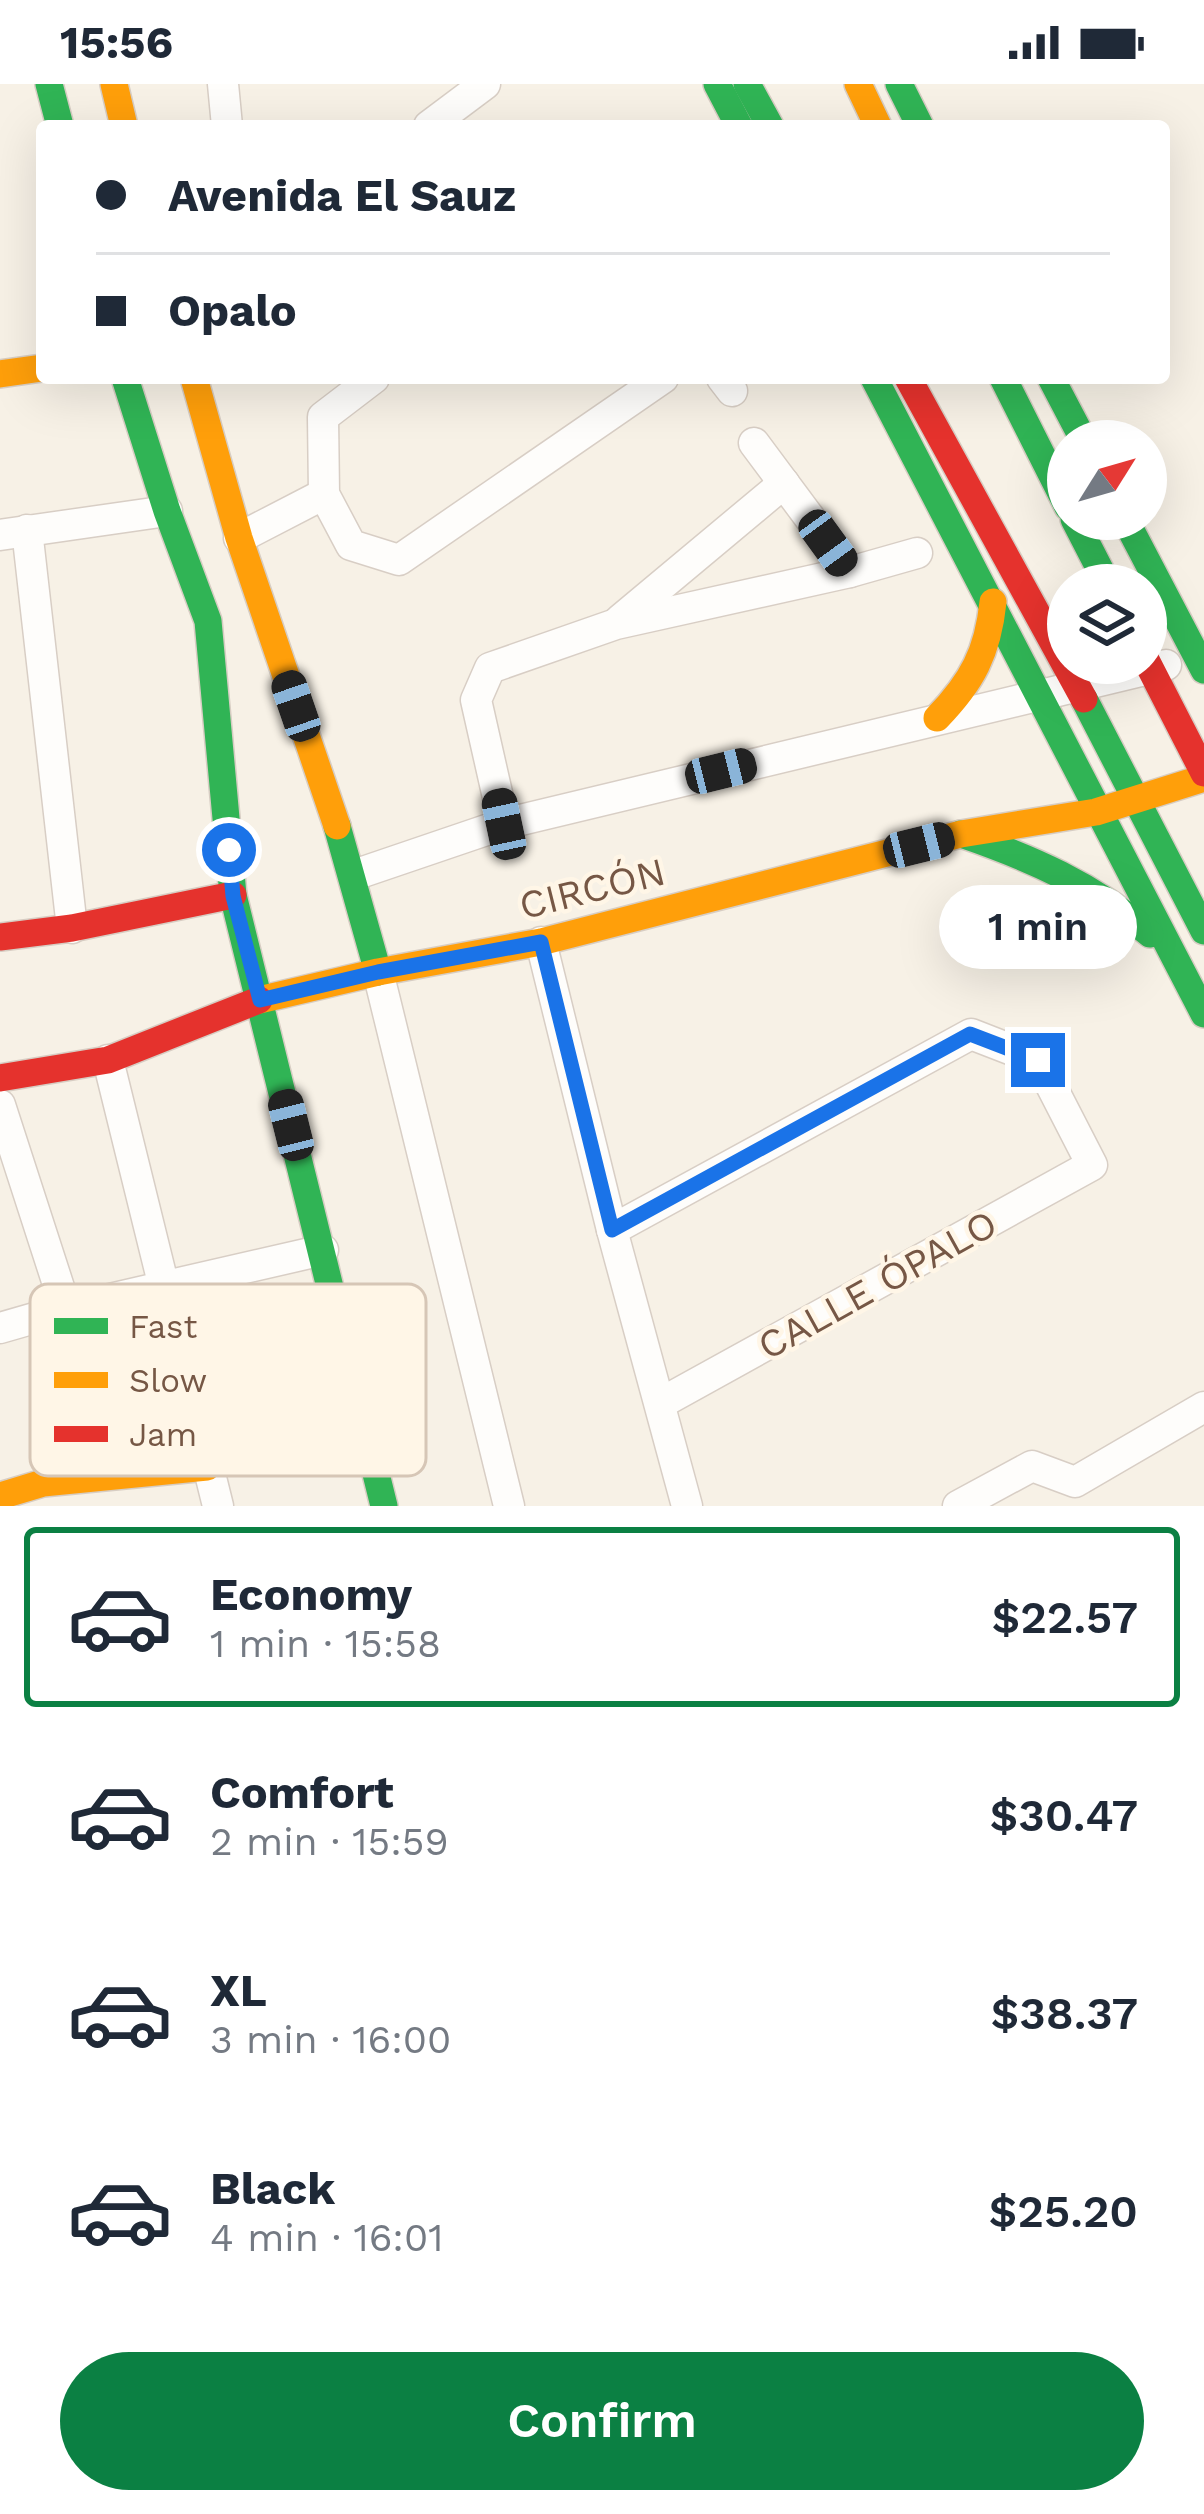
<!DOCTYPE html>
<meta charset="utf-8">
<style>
body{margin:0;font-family:"Work Sans",sans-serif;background:#f2f2f3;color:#1f2937;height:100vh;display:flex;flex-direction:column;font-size:45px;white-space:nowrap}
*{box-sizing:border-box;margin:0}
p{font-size:39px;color:#747a83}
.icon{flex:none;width:66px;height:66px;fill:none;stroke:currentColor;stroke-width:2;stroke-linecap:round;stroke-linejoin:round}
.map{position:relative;height:1422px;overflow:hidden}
.panel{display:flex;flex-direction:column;background:#fff;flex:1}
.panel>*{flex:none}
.top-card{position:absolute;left:36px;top:36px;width:1134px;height:264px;border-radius:12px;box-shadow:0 12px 48px #0002;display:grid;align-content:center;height:264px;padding:0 60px;background:#fff}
.needle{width:78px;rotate:53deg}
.fabs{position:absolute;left:1047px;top:336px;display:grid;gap:24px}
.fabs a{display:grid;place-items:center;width:120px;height:120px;border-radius:50%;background:#fff;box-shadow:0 12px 48px #0002;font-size:60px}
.end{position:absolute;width:54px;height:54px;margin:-27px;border:15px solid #1a73e8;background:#fff;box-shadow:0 0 0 6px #fff}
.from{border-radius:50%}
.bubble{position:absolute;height:84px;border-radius:42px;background:#fff;box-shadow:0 12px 48px #0002;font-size:39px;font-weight:600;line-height:84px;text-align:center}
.car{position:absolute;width:36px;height:72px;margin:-36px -18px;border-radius:15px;box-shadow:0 0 9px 3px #0007;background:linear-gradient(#222 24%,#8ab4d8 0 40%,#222 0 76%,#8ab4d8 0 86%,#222 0)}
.top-card b{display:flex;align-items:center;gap:42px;height:114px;font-size:45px}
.top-card b+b{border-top:3px solid #e0e1e3}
.top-card i{width:30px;height:30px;background:#1f2937}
ul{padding:21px 0 0;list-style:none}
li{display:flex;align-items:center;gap:36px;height:180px;margin:0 24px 18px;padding:0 36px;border:6px solid transparent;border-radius:12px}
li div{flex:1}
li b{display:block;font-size:45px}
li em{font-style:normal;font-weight:600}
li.on{border-color:#0b8043}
li>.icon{width:108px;height:108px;stroke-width:1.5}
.cta{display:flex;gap:24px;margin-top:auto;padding:24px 60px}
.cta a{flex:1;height:138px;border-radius:72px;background:#0b8043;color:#fff;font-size:48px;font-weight:600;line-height:138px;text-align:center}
.status{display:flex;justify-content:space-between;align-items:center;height:84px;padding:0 60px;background:#fff;direction:ltr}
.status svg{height:33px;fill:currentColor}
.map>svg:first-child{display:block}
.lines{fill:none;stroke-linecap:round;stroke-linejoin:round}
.street-casing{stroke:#d8cec5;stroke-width:33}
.fast-casing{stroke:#d7cdc3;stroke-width:30}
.slow-casing{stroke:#d7cdc3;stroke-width:30}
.jam-casing{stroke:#d7cdc3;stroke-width:30}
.street{stroke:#fefdfb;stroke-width:30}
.fast{stroke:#30b455;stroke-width:27}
.slow{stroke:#ff9f0a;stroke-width:27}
.jam{stroke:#e5322d;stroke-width:27}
.route{stroke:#1a73e8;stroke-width:15}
.labels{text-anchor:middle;stroke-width:9;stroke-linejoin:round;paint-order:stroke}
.street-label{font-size:39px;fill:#765745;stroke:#fff6e7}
.key{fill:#fff6e7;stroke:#d6c6b6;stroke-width:3}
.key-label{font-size:33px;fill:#765745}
</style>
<div class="status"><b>15:56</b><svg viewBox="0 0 49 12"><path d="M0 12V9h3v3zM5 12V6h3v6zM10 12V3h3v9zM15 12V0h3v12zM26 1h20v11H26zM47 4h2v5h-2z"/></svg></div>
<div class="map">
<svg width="1204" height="1422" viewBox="0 0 1204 1422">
<rect width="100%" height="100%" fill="#f7f1e6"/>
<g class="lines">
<defs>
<g id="street">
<path d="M 223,0 L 227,42"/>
<path d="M 429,42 L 485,0"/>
<path d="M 374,294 L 323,333 L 324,410 L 351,461 L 399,476 L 663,294"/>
<path d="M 722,294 L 732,307"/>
<path d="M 754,359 L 850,488"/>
<path d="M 27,446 L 72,844"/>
<path d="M 0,451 L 167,427"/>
<path d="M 239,454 L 324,410"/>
<path d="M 620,536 L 784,399"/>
<path d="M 504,740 L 476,616 L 490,584 L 616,540 L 850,488 L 917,469"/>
<path d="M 354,791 L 504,740 L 1166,581"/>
<path d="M 541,858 L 612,1146 L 687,1422"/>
<path d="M 378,888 L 509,1422"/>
<path d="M 108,976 L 218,1422"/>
<path d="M 0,1021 L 66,1225"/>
<path d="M 612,1146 L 971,950 L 1038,976 L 1092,1081 L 661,1319"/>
<path d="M 0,1244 L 66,1225 L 323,1166"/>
<path d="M 958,1422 L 1032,1382 L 1075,1398 L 1204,1323"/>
</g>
<g id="fast">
<path d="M 49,0 L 60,42"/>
<path d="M 717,0 L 739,42"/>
<path d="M 747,0 L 770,42"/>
<path d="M 899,0 L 920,42"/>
<path d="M 125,294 L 167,427 L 208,537 L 233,811 L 384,1422"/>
<path d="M 874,294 L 1204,930"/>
<path d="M 1003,294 L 1068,423"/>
<path d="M 1051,294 L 1084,357"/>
<path d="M 1074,435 L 1108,501"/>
<path d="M 1125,435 L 1204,586"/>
<path d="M 1084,615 L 1204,847"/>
<path d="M 337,742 L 378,888"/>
<path d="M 961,750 C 1031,774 1093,801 1150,850"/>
</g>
<g id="slow">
<path d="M 114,0 L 124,42"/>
<path d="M 858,0 L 878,42"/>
<path d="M 0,290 L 42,284"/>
<path d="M 194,294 L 239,454 L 337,742"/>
<path d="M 937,634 C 972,598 988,568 993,518"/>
<path d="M 259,916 L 378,888 L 541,858 L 961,750 L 1096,728 L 1204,694"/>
<path d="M 0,1412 L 43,1399 L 207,1383"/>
</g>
<g id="jam">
<path d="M 908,294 L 1084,615"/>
<path d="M 1146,576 L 1204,689"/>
<path d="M 0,853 L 72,844 L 233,811"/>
<path d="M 0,994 L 108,976 L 259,916"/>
</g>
</defs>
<use href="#street" class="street-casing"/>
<use href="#fast" class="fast-casing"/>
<use href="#slow" class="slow-casing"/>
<use href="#jam" class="jam-casing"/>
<use href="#street" class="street"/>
<use href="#fast" class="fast"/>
<use href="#slow" class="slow"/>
<use href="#jam" class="jam"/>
</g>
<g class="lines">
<path class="route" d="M 229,766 L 233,812 L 260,916 L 378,888 L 541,858 L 612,1146 L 970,950 L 1038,976"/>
</g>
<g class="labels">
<g class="street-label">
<text transform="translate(592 804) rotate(-14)" y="14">CIRCÓN</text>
<text transform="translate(877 1200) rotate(-29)" y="14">CALLE ÓPALO</text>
</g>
</g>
<rect x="30" y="1200" width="396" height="192" rx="18" class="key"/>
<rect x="54" y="1234" width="54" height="16" fill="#30b455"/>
<rect x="54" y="1288" width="54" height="16" fill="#ff9f0a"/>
<rect x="54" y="1342" width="54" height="16" fill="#e5322d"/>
<g class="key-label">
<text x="129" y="1254">Fast</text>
<text x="129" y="1308">Slow</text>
<text x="129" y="1362">Jam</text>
</g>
</svg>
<div class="fabs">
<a><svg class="needle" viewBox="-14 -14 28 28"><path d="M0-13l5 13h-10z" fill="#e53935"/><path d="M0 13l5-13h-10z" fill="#747a83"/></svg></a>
<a><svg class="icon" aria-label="layers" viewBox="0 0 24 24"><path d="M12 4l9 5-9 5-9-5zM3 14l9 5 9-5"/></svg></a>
</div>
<i class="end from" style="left:229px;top:766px"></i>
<i class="end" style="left:1038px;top:976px"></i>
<div class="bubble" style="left:939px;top:801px;width:198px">1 min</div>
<i class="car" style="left:828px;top:459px;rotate:144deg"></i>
<i class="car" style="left:296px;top:622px;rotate:341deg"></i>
<i class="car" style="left:721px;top:687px;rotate:76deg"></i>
<i class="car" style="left:504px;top:740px;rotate:348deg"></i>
<i class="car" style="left:919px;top:761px;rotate:76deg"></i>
<i class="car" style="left:291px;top:1041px;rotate:346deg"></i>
<div class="top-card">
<b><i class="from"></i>Avenida El Sauz</b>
<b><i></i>Opalo</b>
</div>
</div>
<section class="panel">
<ul>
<li class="on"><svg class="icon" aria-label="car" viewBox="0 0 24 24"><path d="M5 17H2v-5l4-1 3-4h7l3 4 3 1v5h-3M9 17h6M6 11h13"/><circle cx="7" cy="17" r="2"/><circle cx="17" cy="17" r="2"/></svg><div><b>Economy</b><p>1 min · 15:58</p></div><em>$22.57</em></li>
<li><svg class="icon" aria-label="car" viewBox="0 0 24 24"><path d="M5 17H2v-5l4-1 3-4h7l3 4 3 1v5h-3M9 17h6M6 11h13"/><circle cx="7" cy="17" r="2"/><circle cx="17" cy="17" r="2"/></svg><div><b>Comfort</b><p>2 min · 15:59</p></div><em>$30.47</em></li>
<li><svg class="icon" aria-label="car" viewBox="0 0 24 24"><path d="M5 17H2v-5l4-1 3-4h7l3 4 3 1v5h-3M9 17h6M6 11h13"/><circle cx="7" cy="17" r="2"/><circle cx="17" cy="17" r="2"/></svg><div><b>XL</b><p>3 min · 16:00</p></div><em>$38.37</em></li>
<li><svg class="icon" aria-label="car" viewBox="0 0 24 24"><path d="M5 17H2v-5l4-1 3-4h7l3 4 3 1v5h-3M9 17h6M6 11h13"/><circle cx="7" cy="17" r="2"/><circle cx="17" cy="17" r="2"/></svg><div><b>Black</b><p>4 min · 16:01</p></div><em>$25.20</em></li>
</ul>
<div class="cta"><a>Confirm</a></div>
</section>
